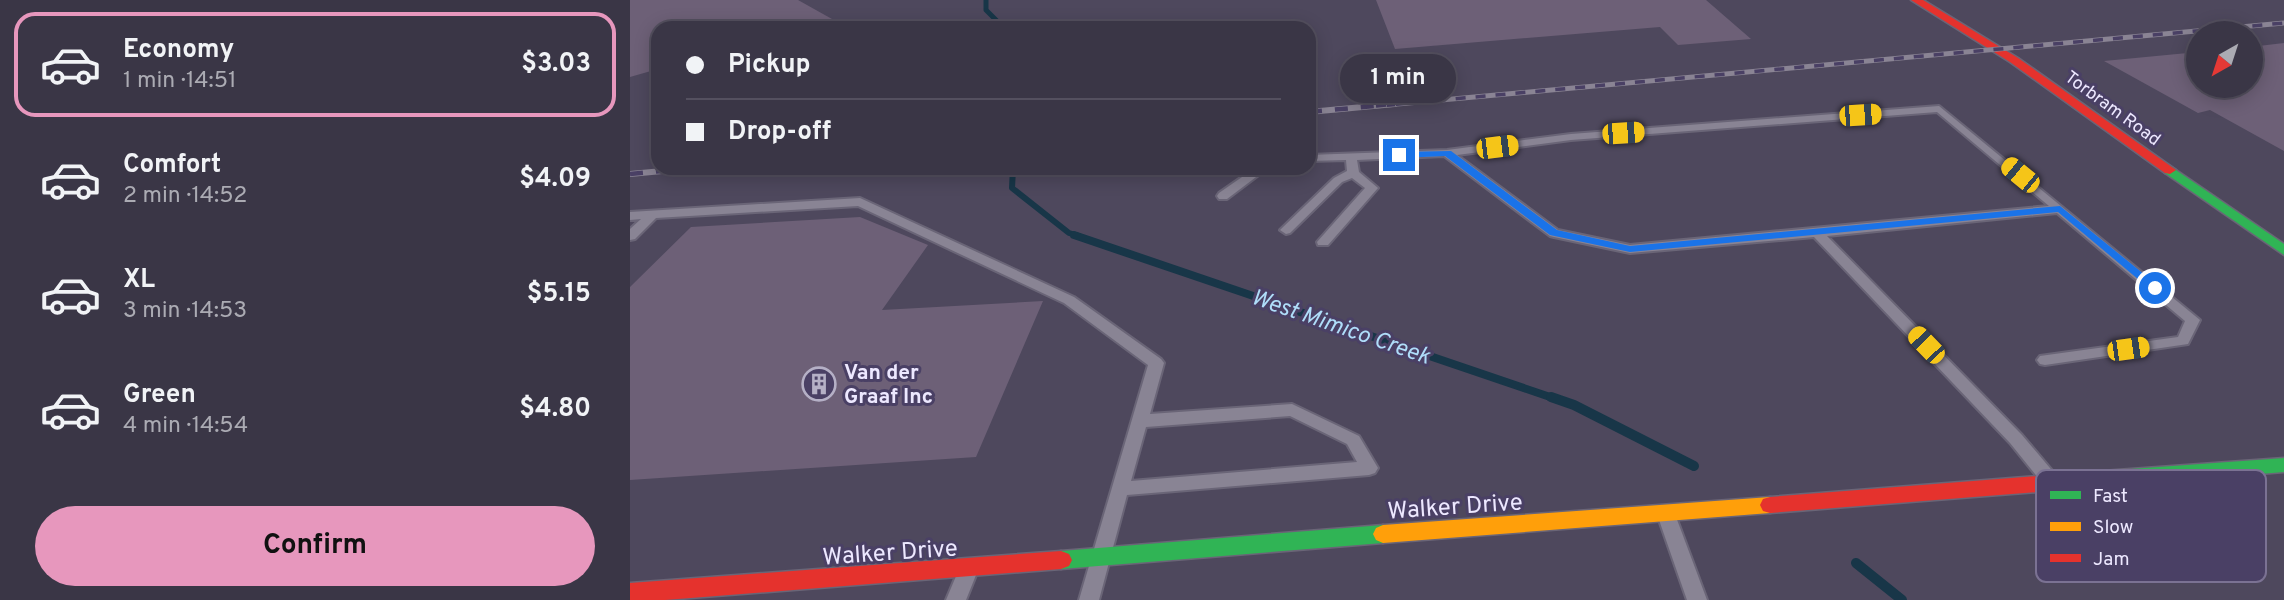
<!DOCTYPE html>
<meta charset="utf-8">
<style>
body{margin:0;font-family:Overpass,sans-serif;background:#454151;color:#f1f3f6;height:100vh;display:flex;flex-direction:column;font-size:26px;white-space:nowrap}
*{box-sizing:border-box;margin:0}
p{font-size:23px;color:#ababb3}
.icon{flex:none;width:38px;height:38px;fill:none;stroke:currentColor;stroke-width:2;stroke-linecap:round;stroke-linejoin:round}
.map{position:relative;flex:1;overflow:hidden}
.sheet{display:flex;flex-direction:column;background:#3a3646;width:630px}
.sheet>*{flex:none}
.guide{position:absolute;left:21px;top:21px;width:665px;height:154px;border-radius:21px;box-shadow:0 4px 18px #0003,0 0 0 2px #54505f;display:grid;align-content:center;height:154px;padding:0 35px;background:#3a3646}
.needle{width:46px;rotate:219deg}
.tools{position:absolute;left:1556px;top:21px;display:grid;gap:14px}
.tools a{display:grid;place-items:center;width:77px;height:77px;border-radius:50%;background:#3a3646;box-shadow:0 4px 18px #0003,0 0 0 2px #54505f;font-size:35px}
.end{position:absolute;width:32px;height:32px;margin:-16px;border:9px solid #1a73e8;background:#fff;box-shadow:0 0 0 4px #fff}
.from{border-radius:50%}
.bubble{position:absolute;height:49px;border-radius:24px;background:#3a3646;box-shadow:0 4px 18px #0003,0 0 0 2px #54505f;font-size:23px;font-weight:700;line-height:49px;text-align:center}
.car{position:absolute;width:21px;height:42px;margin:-21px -10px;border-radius:9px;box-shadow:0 0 5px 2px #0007;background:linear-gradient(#f5c518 24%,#345 0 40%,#f5c518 0 76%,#345 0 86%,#f5c518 0)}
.guide b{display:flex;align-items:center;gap:24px;height:66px;font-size:26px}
.guide b+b{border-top:2px solid #54505f}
.guide i{width:18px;height:18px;background:#f1f3f6}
ul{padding:12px 0 0;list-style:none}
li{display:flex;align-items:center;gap:21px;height:105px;margin:0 14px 10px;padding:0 21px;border:4px solid transparent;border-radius:21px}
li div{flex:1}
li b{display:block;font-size:26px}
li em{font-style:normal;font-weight:700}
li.on{border-color:#e797bd}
li>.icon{width:63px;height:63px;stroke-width:1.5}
.cta{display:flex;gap:14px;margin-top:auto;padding:14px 35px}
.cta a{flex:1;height:80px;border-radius:42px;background:#e797bd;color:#111;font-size:28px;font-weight:700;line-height:80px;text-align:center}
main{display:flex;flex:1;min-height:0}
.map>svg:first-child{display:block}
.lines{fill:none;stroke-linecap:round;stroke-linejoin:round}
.stream-far3{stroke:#183648;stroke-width:5}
.stream-far2{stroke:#183648;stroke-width:6}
.stream-far1{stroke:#183648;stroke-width:8}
.stream{stroke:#183648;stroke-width:10}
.building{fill:#6d6077}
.lane-casing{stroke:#6a6577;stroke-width:4}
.fast-casing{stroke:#6a6577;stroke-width:3}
.slow-casing{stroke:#6a6577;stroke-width:3}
.jam-casing{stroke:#6a6577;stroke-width:3}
.lane{fill:#898494;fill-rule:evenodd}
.fast{fill:#30b455;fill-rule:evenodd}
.slow{fill:#ff9f0a;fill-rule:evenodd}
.jam{fill:#e5322d;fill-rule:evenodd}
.rail-far1-casing{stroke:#8a8494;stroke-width:5}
.rail-casing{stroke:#8a8494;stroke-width:6}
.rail-far1{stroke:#4a4065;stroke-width:3.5;stroke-dasharray:10;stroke-linecap:butt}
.rail{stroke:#4a4065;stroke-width:4.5;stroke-dasharray:13;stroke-linecap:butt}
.route{fill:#1a73e8}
.labels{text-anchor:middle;stroke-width:6;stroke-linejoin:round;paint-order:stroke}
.far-street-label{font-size:18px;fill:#ede8ff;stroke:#4a4065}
.poi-label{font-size:21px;font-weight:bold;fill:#ede8ff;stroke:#4a4065;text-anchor:start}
.water-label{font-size:23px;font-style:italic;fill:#afddf9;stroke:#4a4065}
.near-street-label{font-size:24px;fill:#ede8ff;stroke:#4a4065}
.key{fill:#4a4065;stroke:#7b7293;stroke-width:2}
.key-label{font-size:19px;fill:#ede8ff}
</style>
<main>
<section class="sheet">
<ul>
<li class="on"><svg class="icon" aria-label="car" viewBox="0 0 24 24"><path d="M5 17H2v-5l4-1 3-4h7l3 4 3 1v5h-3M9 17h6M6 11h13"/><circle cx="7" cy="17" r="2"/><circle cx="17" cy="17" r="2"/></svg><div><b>Economy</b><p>1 min · 14:51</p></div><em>$3.03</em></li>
<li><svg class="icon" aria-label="car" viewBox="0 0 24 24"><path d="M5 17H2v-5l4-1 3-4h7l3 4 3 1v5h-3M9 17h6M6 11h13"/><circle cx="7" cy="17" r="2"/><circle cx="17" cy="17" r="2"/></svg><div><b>Comfort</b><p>2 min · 14:52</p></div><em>$4.09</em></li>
<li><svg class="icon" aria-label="car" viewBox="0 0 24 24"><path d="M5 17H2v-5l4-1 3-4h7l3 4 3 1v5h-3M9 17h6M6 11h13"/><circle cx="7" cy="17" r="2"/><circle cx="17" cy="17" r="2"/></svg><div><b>XL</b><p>3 min · 14:53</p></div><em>$5.15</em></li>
<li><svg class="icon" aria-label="car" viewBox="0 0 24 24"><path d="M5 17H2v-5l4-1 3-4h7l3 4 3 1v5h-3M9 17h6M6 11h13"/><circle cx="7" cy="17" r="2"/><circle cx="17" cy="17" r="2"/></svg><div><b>Green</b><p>4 min · 14:54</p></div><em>$4.80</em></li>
</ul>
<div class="cta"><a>Confirm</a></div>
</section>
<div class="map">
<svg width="1654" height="600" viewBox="0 0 1654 600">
<rect width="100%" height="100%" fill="#4e485d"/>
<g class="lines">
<path class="stream-far3" d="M 356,0 L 356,10 L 374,28"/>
<path class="stream-far2" d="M 383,168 L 382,188 L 439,233 L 449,236"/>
<path class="stream-far1" d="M 444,235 L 926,399"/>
<g class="stream">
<path d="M 921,397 L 944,405 L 1064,466"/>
<path d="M 1226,563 L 1272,600"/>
</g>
</g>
<g class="building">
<path d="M 0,0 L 168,0 L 202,19 L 171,28 L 28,28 L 28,69 L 0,77 Z"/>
<path d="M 746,0 L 1076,0 L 1121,39 L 1048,45 L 1030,27 L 765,49 Z"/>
<path d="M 1654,43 L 1654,151 L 1580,110 L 1568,113 L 1474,61 L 1568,52 L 1568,86 L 1620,86 L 1620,47 Z"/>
<path d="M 230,217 L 298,245 L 252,310 L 413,301 L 346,457 L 0,480 L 0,287 L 61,227 Z"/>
</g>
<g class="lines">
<defs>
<g id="lane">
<path d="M 1309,106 L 1570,320 L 1558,344 L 1415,365 L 1410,364 L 1407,360 L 1410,356 L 1548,337 L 1555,321 L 1427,213 L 1197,236 L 1392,435 L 1425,474 L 1428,479 L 1425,484 L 1419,486 L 1413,484 L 1380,443 L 1184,237 L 1000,253 L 924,237 L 920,236 L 814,156 L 727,160 L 729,172 L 748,188 L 698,245 L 688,245 L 687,242 L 735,188 L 722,178 L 712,182 L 660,233 L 656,234 L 650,230 L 704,178 L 717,171 L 716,160 L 679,161 L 679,155 L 817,150 L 941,134 ZM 1307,112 L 1419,206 L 1000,245 L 928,230 L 827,155 L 941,140 Z"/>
<path d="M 625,168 L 638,168 L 597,199 L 589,199 L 587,196 L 589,193 Z"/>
<path d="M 230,198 L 444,297 L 531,359 L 534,363 L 520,414 L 662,404 L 729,436 L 748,468 L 745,473 L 739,475 L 497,495 L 469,600 L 449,600 L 518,365 L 434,303 L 228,206 L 26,218 L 5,239 L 0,240 L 0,229 L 11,219 L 0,220 L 0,212 ZM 660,416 L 717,444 L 727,462 L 501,481 L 516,427 Z"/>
<path d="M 1037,510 L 1043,512 L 1046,517 L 1077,600 L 1057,600 L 1028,517 L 1031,512 Z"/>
<path d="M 336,567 L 343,569 L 346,575 L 336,600 L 316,600 L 329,569 Z"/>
</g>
<g id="fast">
<path d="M 1540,166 L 1654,244 L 1654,255 L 1535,173 L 1534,170 Z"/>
<path d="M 1654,458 L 1654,472 L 1459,488 L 1452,485 L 1449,480 L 1452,475 L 1459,472 Z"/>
<path d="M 753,525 L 760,528 L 763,534 L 760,540 L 753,543 L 431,569 L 423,566 L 420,560 L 423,554 L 431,551 Z"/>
</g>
<path id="slow" d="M 1140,497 L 1147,499 L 1150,505 L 1147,511 L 1140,513 L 753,543 L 746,540 L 743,534 L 746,528 L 753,525 Z"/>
<g id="jam">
<path d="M 1281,0 L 1293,0 L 1388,58 L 1546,170 L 1540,174 L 1535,173 L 1380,62 Z"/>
<path d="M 1459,472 L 1466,475 L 1469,480 L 1466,485 L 1459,488 L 1140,513 L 1133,511 L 1130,505 L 1133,499 L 1140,497 Z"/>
<path d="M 431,551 L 439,554 L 442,560 L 439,566 L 431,569 L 35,600 L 0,600 L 0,583 Z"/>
</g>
</defs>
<use href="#lane" class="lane-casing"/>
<use href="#fast" class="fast-casing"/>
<use href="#slow" class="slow-casing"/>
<use href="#jam" class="jam-casing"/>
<use href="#lane" class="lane"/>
<use href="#fast" class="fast"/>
<use href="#slow" class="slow"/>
<use href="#jam" class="jam"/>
<defs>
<path id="rail-far1" d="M 746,106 L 1654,23"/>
<g id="rail">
<path d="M 679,112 L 765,104"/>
<path d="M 0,174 L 65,168"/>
</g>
</defs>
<use href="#rail-far1" class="rail-far1-casing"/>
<use href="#rail" class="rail-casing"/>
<use href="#rail-far1" class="rail-far1"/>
<use href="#rail" class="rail"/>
</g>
<path class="route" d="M 821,151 L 927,230 L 1000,246 L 1430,206 L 1531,288 L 1521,290 L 1428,212 L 1000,252 L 920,235 L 815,156 L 769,158 L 765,155 L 769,152 Z"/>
<defs>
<symbol id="building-ring" viewBox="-11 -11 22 22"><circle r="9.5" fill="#4a4065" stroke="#b5b0c6" stroke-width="1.5"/><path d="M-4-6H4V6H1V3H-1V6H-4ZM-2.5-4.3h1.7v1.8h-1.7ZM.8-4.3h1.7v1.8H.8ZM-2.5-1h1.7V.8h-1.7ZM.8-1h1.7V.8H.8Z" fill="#b5b0c6"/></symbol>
</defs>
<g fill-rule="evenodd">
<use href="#building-ring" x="170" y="365" width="38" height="38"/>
</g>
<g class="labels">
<g class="far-street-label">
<text transform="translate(1483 108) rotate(36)" y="6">Torbram Road</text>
</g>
<g class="poi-label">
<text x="214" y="379">Van der<tspan x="214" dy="24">Graaf Inc</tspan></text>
</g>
<g class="water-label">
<text transform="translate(711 326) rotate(19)" y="8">West Mimico Creek</text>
</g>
<g class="near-street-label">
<text transform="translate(825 506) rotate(-4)" y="8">Walker Drive</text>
<text transform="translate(260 552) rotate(-4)" y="8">Walker Drive</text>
</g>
</g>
<rect x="1406" y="470" width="230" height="112" rx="10" class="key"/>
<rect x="1420" y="491" width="31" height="8" fill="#30b455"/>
<rect x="1420" y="522" width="31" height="9" fill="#ff9f0a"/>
<rect x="1420" y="554" width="31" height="8" fill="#e5322d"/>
<g class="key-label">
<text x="1463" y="502">Fast</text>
<text x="1463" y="533">Slow</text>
<text x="1463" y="565">Jam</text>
</g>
</svg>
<div class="tools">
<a><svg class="needle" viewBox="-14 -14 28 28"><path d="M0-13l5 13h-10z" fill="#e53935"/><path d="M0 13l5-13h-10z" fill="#ababb3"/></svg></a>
</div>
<i class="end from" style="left:1525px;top:288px"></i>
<i class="end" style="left:769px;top:155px"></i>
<div class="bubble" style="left:710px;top:54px;width:116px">1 min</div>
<i class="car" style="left:1230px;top:115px;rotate:86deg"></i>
<i class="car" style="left:993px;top:133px;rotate:86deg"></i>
<i class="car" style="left:867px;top:147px;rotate:83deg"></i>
<i class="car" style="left:1390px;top:175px;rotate:309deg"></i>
<i class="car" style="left:1296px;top:345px;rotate:316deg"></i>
<i class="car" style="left:1498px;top:349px;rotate:82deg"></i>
<div class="guide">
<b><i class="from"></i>Pickup</b>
<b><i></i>Drop-off</b>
</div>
</div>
</main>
